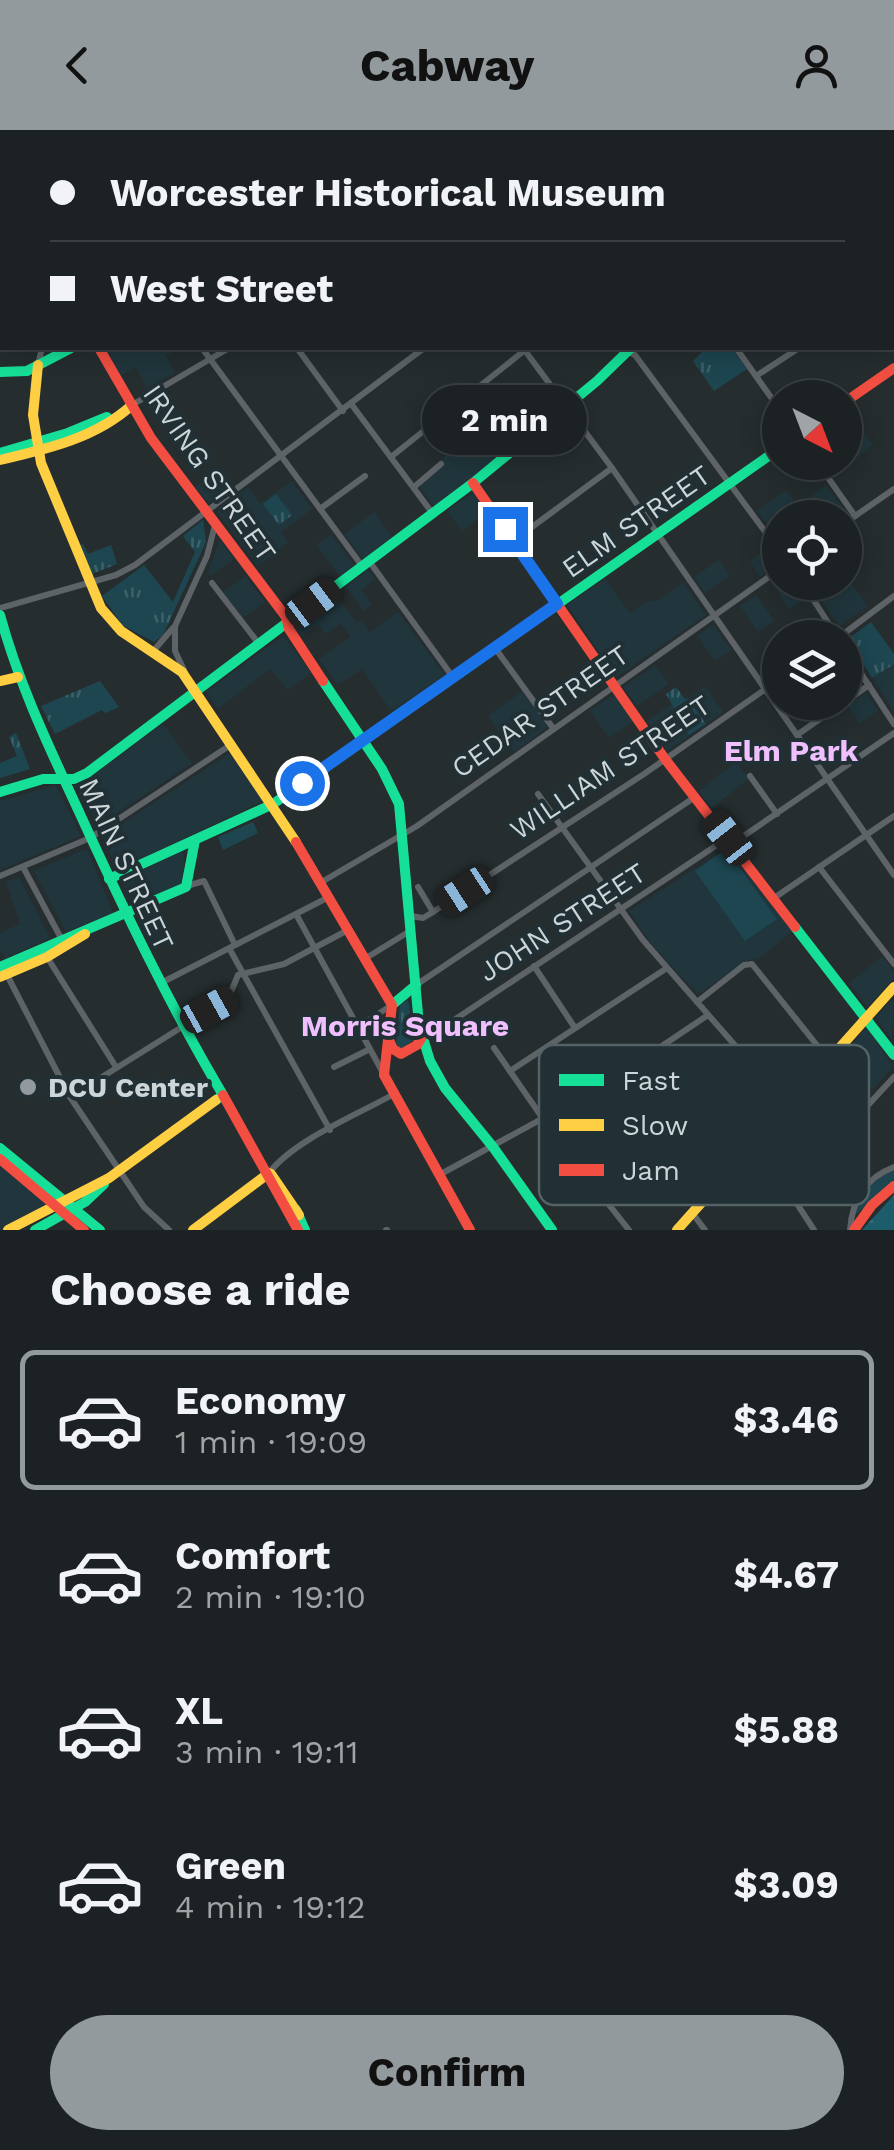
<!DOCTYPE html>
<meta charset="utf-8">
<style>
body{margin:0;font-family:"Work Sans",sans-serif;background:#292f30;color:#f1f3f6;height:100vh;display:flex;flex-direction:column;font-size:38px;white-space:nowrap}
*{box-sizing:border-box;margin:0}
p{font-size:32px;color:#a0a4a6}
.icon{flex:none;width:55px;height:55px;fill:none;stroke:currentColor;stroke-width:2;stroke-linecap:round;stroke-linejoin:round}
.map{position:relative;height:1100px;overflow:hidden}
.drawer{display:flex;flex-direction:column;background:#1c2223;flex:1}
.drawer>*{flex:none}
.hud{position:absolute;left:0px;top:0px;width:895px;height:220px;box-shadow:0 5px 25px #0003,0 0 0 2px #3a3f41;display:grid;align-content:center;height:220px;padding:0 50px;background:#1c2223}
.needle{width:65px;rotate:138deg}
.fabs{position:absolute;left:762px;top:250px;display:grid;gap:20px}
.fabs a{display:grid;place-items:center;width:100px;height:100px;border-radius:50%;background:#1c2223;box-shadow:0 5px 25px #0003,0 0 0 2px #3a3f41;font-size:50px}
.end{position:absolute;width:45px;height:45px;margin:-22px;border:12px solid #1a73e8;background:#fff;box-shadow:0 0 0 5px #fff}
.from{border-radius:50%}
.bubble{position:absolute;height:70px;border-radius:35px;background:#1c2223;box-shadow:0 5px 25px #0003,0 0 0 2px #3a3f41;font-size:32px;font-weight:700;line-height:70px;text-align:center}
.car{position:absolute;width:30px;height:60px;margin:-30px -15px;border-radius:12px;box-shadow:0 0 8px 2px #0007;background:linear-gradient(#222 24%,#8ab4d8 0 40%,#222 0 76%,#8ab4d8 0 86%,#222 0)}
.hud b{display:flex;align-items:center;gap:35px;height:95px;font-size:38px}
.hud b+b{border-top:2px solid #3a3f41}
.hud i{width:25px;height:25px;background:#f1f3f6}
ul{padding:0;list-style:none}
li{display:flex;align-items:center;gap:30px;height:140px;margin:0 20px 15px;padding:0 30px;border:5px solid transparent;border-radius:15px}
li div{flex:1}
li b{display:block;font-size:38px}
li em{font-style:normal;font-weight:700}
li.on{border-color:#929a9d}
li>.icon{width:90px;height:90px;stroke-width:1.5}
h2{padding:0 50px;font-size:45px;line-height:120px}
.button{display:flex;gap:20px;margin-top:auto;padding:20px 50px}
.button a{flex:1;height:115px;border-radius:60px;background:#929a9d;color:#111;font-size:40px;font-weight:700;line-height:115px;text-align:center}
header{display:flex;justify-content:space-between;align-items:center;height:130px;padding:0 50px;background:#929a9d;color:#111;font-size:45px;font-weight:700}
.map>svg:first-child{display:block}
.built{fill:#20363c}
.grass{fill:url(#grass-tufts)}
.forest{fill:url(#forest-firs)}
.pitch{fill:#1d4651}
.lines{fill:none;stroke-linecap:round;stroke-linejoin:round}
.street{stroke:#5d6366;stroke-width:6}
.fast{stroke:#16e098;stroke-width:10}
.slow{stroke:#ffcf43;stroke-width:10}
.jam{stroke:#f24e42;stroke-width:10}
.route{stroke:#1a73e8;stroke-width:12}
.poi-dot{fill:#929a9d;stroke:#203034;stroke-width:4}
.labels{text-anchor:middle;stroke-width:8;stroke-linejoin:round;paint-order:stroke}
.street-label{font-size:28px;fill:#ccd5d8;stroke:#203034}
.poi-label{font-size:28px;font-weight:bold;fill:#ccd5d8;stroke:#203034;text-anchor:start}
.neighbourhood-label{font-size:30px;font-weight:bold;fill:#f0bffd;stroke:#203034}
.key{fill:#203034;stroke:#546265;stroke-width:2.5}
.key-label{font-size:28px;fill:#ccd5d8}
</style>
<header><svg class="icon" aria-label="back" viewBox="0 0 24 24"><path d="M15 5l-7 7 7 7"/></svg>Cabway<svg class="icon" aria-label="person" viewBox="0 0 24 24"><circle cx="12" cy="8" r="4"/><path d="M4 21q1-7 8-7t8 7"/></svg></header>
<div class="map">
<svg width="894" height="1100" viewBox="0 0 894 1100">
<defs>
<pattern id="grass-tufts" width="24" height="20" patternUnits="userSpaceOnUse" patternTransform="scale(2.5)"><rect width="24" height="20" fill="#1d4651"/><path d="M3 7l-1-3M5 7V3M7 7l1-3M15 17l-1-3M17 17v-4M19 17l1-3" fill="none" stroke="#3d6069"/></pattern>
<pattern id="forest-firs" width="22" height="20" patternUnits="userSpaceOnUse" patternTransform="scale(2.5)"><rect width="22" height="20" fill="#1c5c6b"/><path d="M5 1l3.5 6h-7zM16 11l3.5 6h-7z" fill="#3c727f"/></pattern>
</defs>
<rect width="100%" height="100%" fill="#252d2f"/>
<g class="built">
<path d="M 106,218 L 177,218 L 166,226 L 175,243 L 147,258 L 136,237 L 121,246 Z"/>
<path d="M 543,252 L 560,275 L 527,303 L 510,278 Z"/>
<path d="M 848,280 L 873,315 L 857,327 L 849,314 L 845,317 L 845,282 Z"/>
<path d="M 483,296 L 503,323 L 434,376 L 418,355 L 436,334 Z"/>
<path d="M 212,344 L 224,361 L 208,373 L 195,357 Z"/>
<path d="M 292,351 L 312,379 L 281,402 L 288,412 L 258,436 L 217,381 L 248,357 L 260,374 Z"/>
<path d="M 826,355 L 848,385 L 845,388 L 801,387 L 794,379 L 769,397 L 757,381 L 786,360 L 798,376 Z"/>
<path d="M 472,363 L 487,382 L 462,401 L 447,381 Z"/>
<path d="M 374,382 L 392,407 L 363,429 L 344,404 Z"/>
<path d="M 331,404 L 354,435 L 340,446 L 316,415 Z"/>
<path d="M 220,410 L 234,429 L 211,446 L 208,442 Z"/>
<path d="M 768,418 L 779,434 L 760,447 L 750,431 Z"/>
<path d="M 719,430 L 730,445 L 705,463 L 694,447 Z"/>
<path d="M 368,440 L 375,449 L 361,460 L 372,474 L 364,481 L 346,457 Z"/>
<path d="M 246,446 L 265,472 L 243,488 L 223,462 Z"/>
<path d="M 846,446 L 868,476 L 839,496 L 818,465 L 836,453 L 845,452 Z"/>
<path d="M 780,448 L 780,452 L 793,453 L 805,469 L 789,479 L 772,453 Z"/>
<path d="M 605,449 L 630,483 L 647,471 L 659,470 L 683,452 L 706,485 L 616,547 L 567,475 Z"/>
<path d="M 336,465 L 357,493 L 361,490 L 370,502 L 398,482 L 445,545 L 391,581 L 362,539 L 338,555 L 319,529 L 350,507 L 347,501 L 340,494 L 326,504 L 318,495 L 302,506 L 294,496 Z"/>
<path d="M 756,465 L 774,490 L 758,502 L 740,476 Z"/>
<path d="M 871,492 L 894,524 L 894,582 L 848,509 Z"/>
<path d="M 713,495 L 731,520 L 715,531 L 697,506 Z"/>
<path d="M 283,506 L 311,543 L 288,560 L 270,539 L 218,579 L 206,562 Z"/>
<path d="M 655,535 L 669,554 L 637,576 L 623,557 Z"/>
<path d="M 705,556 L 723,582 L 707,593 L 689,567 Z"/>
<path d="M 522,561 L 548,597 L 514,622 L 488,586 Z"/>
<path d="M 866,562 L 878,581 L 860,593 L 847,575 Z"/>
<path d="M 614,564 L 634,591 L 609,608 L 590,581 Z"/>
<path d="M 673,573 L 690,605 L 667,621 L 647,591 Z"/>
<path d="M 163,594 L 192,633 L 98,696 L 79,656 Z"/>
<path d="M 230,623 L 263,671 L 117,740 L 103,706 Z"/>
<path d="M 736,632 L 749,648 L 712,678 L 699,661 Z"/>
<path d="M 56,655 L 81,706 L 0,740 L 0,671 Z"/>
<path d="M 727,718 L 793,801 L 757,830 L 750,829 L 698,864 L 652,815 L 629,781 Z"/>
<path d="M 83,720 L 88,721 L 113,783 L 66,802 L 34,741 Z"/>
<path d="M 183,721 L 185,746 L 182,753 L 133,775 L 121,750 Z"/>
<path d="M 19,747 L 50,808 L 5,828 L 0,819 L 0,803 L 20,794 L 6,752 Z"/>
<path d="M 882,827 L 894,842 L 894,848 L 868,877 L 849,853 Z"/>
<path d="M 892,869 L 894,872 L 892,911 L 876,887 Z"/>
<path d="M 867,897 L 893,937 L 873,959 L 855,944 L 824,979 L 808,963 Z"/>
<path d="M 0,1033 L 50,1075 L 1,1100 L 0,1100 Z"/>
</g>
<g class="grass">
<path d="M 706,218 L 731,218 L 747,239 L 714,261 L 693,231 Z"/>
<path d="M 276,364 L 292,385 L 279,395 L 263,374 Z"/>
<path d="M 203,390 L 206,412 L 163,505 L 154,512 L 122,495 L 102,466 L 144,435 L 173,472 L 195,422 L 183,406 Z"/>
<path d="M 83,414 L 88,424 L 111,415 L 117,434 L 92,444 L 80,415 Z"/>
<path d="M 871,492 L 894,524 L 894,534 L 872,548 L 848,509 Z"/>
<path d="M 100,551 L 119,577 L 105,583 L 102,580 L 55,604 L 41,576 Z"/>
<path d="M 676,557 L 685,569 L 688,568 L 706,594 L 689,605 L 666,564 Z"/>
<path d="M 16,603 L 30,639 L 0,648 L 0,633 L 17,626 L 9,607 Z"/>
<path d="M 253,692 L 258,703 L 223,720 L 218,707 Z"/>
<path d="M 408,870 L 415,909 L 400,919 L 396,913 L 400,875 Z"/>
<path d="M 894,1040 L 894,1050 L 853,1087 C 859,1064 873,1050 894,1040 Z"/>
</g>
<path class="forest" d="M 894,1065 L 894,1100 L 862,1100 Z"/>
<path class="pitch" d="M 726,719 L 777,789 L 745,811 L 695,741 Z"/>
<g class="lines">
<g class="street">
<path d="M 117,0 L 130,2"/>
<path d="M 536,0 L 539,2"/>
<path d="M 655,0 L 657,2"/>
<path d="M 757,0 L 761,2"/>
<path d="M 91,2 L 92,0"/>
<path d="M 159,2 L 160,0"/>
<path d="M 280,2 L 282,0"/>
<path d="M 496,2 L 499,0"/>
<path d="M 641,2 L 643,0"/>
<path d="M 892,51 L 894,49"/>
<path d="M 892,137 L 894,136"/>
<path d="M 892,205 L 894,206"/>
<path d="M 202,218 L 362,436"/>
<path d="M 297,218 L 343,281"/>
<path d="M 523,218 L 612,338 L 894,745"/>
<path d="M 622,218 L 635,225 L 780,422"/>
<path d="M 736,218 L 780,280"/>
<path d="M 38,235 L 42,218"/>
<path d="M 756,246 L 799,218"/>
<path d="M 132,275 L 229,218"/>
<path d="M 352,275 L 433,384"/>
<path d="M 391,327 L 525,220"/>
<path d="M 817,332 L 855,386"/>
<path d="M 414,357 L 441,334"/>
<path d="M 320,379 L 365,346"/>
<path d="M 845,393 L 894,359"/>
<path d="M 513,411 L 612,338"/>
<path d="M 369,431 L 452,546"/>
<path d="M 802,452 L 838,508"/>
<path d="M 212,453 L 259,514"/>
<path d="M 0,478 L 116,445 L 135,435 L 424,218"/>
<path d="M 838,508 L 894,466"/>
<path d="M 495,518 L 553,598"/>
<path d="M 155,519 L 173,498"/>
<path d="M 845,519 L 894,594"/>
<path d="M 185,542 L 175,521 L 175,496 L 207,426 L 215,395"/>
<path d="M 845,572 L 869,555"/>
<path d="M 797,605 L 844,572"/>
<path d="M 750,646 L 777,684"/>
<path d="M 538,664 L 643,810 L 787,975"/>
<path d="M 732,714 L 894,603"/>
<path d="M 23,737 L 62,810"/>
<path d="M 819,737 L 894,834"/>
<path d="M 0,746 L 90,708 L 232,614"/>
<path d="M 320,753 L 417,696 L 780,439"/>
<path d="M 187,756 L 204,751 L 235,815"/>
<path d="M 418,757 L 433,782"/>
<path d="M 774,768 L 894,686"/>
<path d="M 296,784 L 382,941"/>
<path d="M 411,786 L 423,788 L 433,782 L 644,644 L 780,549"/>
<path d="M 229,818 L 330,1000"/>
<path d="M 47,827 L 116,937"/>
<path d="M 366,828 L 410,801"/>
<path d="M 534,836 L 575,898"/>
<path d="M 6,843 L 70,967 L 144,1077 L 169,1100"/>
<path d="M 161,853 L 329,767"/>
<path d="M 416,855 L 695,667"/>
<path d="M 697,872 L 744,835 L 752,834 L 828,929"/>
<path d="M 181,895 L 228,869 L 238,845 L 284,834 L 348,800"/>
<path d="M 419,895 L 428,901 L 439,900 L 726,709"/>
<path d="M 358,897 L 392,875"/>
<path d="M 665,914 L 745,1021"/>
<path d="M 494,918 L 557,1009 L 629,1100"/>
<path d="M 334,937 L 370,919"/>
<path d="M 510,941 L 667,838"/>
<path d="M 606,954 L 702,1072"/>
<path d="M 70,967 L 182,897"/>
<path d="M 757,1012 L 814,1100"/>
<path d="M 269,1043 C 294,1010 357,985 394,964"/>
<path d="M 439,1045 L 604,955 L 708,885"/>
<path d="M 783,1053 L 818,1029 L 894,947"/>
<path d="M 693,1084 L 705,1100"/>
<path d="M 386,1100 L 387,1100"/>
<path d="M 850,1100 C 852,1070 865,1048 894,1037"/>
</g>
<g class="fast">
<path d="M 10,2 L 11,0"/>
<path d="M 790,2 L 792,0"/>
<path d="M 0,242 L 27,241 L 71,218"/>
<path d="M 0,323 L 68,303 L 107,287"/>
<path d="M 0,485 C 19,555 50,619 80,684 C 124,780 169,874 223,965 L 216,970"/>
<path d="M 323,551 L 382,639 L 399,674 L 419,895 L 430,931 L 445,958 L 493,1017 L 552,1100"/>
<path d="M 0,662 L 43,649 L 74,649 L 87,643 L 473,353 L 597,251 L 631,218"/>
<path d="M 109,749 L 273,674 L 780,318"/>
<path d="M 795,797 L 894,925"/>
<path d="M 0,837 L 186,757 L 195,710"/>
<path d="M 392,875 L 416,855"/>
<path d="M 0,1018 L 100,1100"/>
<path d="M 296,1080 L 305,1100"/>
<path d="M 35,1100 L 85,1072 L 104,1054"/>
</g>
<g class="slow">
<path d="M 385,2 L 388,0"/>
<path d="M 38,235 L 33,285 L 41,333 L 101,478 L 121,501 L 182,542 L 296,712"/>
<path d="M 0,330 C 47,319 96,308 132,275"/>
<path d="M 0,551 L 18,547"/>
<path d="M 0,847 L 47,827 L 85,804"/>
<path d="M 271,1044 L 299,1085"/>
<path d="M 8,1100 L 109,1048 L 216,970"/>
<path d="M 193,1100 L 269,1043"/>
<path d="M 677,1100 L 894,857"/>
</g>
<g class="jam">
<path d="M 433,0 L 436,2"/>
<path d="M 0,54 L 2,42"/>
<path d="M 99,218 L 151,308 L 286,487 L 289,499 L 323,551"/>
<path d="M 845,272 L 894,238"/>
<path d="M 473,353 L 665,629 L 795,797"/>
<path d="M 296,712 L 392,875 L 384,945 L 470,1100"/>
<path d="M 389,910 L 393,919 L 401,924 L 417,915 L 422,907"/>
<path d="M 223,965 L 298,1100"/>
<path d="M 0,1029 L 84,1100"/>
<path d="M 854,1100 L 872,1075 L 894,1056"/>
</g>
</g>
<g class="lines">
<path class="route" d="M 302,653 L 557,474 L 505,399"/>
</g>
<circle class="poi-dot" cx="28" cy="957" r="10"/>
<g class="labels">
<g class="street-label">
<text transform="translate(210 343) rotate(55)" y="10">IRVING STREET</text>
<text transform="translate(636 391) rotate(-35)" y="10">ELM STREET</text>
<text transform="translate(540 581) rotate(-35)" y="10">CEDAR STREET</text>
<text transform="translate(610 637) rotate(-34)" y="10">WILLIAM STREET</text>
<text transform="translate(127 734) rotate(65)" y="10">MAIN STREET</text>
<text transform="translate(562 792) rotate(-33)" y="10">JOHN STREET</text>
</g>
<g class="poi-label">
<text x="48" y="967">DCU Center</text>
</g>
<g class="neighbourhood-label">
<text x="791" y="631">Elm Park</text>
<text x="405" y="906">Morris Square</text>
</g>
</g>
<rect x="539" y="915" width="330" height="160" rx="15" class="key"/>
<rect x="559" y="944" width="45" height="12" fill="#16e098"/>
<rect x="559" y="989" width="45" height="12" fill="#ffcf43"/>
<rect x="559" y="1034" width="45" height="12" fill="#f24e42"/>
<g class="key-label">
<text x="622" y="960">Fast</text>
<text x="622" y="1005">Slow</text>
<text x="622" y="1050">Jam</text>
</g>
</svg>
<div class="fabs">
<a><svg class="needle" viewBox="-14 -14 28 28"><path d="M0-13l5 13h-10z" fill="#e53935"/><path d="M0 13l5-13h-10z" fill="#a0a4a6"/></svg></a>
<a><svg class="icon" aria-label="locate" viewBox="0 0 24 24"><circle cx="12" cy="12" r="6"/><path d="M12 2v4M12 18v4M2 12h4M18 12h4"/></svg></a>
<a><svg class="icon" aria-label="layers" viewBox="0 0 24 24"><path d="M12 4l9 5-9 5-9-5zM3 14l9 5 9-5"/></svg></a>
</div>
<i class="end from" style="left:302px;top:653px"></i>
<i class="end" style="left:505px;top:399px"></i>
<div class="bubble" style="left:422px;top:255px;width:165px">2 min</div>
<i class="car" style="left:313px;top:473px;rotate:53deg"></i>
<i class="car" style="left:728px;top:708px;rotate:322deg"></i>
<i class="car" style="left:465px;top:761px;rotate:237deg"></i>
<i class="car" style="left:209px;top:880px;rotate:61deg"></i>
<div class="hud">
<b><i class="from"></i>Worcester Historical Museum</b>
<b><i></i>West Street</b>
</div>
</div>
<section class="drawer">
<h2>Choose a ride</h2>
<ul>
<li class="on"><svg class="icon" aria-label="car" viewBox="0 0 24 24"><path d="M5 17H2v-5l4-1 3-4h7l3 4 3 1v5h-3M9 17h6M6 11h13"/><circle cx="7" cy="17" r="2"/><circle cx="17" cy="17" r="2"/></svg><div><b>Economy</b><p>1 min · 19:09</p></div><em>$3.46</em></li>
<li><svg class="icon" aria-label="car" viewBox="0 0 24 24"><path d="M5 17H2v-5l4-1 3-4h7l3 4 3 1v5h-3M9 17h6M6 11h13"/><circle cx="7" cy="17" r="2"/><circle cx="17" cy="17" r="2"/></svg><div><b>Comfort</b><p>2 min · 19:10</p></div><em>$4.67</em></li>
<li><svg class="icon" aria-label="car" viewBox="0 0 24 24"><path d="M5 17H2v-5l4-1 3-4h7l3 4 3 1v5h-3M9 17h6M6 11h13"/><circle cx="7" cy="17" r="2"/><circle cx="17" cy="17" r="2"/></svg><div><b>XL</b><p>3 min · 19:11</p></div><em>$5.88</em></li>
<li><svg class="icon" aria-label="car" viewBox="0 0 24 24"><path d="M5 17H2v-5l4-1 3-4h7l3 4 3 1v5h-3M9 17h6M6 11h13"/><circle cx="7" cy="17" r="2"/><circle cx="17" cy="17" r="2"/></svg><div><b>Green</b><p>4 min · 19:12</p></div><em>$3.09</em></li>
</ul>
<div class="button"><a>Confirm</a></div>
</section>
